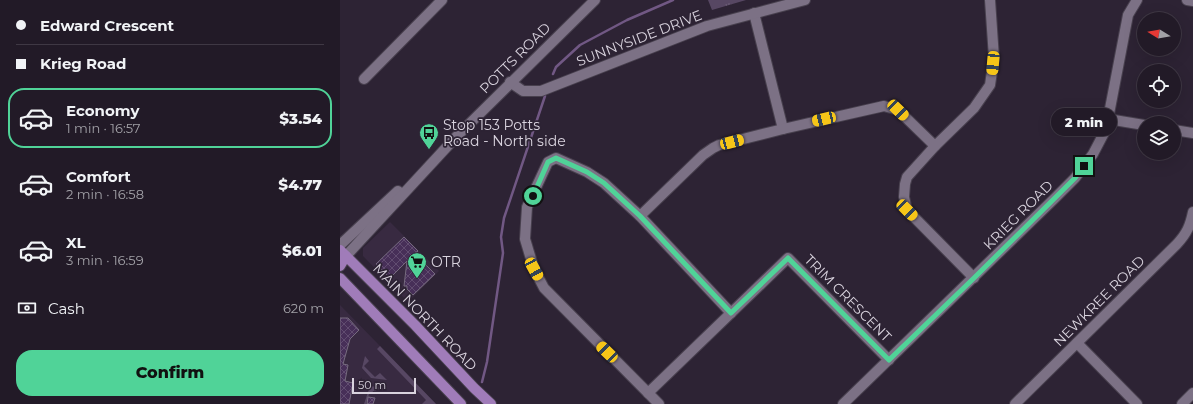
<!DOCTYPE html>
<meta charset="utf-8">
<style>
body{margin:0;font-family:Montserrat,sans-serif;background:#2a232f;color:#f1f3f6;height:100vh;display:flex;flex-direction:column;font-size:15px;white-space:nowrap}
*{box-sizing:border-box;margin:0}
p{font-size:13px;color:#a2a1a7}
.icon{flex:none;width:22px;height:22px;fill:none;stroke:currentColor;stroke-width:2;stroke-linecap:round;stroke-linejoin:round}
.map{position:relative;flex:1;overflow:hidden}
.drawer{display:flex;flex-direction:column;background:#221a27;width:340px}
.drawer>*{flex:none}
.top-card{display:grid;align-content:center;height:88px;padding:0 16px;background:#221a27}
.needle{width:26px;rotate:281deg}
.buttons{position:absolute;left:797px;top:12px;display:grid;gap:8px}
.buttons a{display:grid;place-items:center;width:44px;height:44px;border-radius:50%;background:#221a27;box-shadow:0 4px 16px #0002,0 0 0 1px #3f3844;font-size:20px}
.scale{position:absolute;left:12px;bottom:10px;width:64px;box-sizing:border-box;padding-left:4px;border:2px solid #d9d3de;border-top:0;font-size:11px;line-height:14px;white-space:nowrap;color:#d9d3de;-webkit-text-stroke:3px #2d2334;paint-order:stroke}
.end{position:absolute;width:18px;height:18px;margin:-9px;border:5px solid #50d398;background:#111;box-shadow:0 0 0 2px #111}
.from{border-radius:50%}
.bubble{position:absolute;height:28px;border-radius:14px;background:#221a27;box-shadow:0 4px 16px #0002,0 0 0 1px #3f3844;font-size:13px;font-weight:800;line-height:28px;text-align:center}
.car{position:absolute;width:12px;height:24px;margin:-12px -6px;border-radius:5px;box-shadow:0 0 3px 1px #0007;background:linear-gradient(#f5c518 24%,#345 0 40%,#f5c518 0 76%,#345 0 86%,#f5c518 0)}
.top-card b{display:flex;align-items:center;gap:14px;height:38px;font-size:15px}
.top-card b+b{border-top:1px solid #3f3844}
.top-card i{width:10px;height:10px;background:#f1f3f6}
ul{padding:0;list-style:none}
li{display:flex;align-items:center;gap:12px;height:60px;margin:0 8px 6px;padding:0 8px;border:2px solid transparent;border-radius:16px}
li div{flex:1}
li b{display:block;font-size:15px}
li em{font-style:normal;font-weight:800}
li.current{border-color:#50d398}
li>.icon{width:36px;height:36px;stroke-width:1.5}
.pay{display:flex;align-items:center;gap:10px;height:44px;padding:0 16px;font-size:15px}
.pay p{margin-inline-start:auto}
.button{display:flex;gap:8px;margin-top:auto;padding:8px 16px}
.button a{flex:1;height:46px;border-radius:16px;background:#50d398;color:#111;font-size:16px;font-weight:800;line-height:46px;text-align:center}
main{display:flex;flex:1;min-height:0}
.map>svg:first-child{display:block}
.built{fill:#382a41}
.grass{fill:#574763}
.park{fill:url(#park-tufts)}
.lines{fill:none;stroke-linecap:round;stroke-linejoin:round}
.stream{stroke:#715884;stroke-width:2.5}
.building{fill:url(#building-cross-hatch);stroke:#766b7f}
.minor-casing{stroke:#48404e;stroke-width:12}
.tertiary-casing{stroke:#48404e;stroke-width:12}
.primary-casing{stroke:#48404e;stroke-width:12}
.minor{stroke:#7c7185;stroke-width:10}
.tertiary{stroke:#7c7185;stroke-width:10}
.primary{stroke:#a07cb9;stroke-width:10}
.route{stroke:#50d398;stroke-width:5}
.labels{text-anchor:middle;stroke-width:3.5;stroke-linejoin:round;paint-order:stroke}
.street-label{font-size:14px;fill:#d9d3de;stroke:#2d2334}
.poi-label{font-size:14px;fill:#d9d3de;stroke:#2d2334;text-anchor:start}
</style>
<main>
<section class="drawer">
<div class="top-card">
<b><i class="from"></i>Edward Crescent</b>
<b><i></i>Krieg Road</b>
</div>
<ul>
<li class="current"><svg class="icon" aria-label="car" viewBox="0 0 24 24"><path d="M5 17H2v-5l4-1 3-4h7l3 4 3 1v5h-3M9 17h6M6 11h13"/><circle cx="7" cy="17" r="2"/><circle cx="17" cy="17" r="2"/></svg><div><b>Economy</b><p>1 min · 16:57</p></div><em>$3.54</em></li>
<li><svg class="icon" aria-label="car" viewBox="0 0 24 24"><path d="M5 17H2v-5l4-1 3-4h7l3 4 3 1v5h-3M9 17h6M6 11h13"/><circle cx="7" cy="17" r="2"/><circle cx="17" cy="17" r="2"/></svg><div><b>Comfort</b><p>2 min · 16:58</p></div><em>$4.77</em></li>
<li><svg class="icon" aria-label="car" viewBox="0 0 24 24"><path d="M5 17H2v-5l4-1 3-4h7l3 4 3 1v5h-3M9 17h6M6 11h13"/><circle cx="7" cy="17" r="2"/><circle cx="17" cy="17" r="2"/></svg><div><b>XL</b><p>3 min · 16:59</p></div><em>$6.01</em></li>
</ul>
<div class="pay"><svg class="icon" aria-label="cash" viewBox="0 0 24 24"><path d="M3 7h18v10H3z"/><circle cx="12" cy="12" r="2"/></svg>Cash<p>620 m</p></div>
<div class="button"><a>Confirm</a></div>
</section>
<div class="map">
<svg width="853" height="404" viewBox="0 0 853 404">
<defs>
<pattern id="park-tufts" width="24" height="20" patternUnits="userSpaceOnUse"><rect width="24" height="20" fill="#574763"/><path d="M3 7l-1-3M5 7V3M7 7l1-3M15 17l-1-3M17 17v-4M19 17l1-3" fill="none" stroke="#6f6179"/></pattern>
<pattern id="building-cross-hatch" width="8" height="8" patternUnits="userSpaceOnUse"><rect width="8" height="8" fill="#472f58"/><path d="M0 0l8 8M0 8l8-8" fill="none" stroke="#614c70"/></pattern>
</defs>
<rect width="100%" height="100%" fill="#2d2334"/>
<g class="built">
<path d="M 50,222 L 99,271 L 68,302 L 23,256 L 23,248 Z"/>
<path d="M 0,305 L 40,346 L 96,404 L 0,404 Z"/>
</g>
<g class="grass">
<path d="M 40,346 L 96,404 L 82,404 L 86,400 L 37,349 Z"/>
<path d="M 25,356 L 29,361 L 24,366 L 35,377 L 40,373 L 47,380 L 31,378 L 22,368 Z"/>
<path d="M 30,386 L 43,388 L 42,390 L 37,389 L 36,391 L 33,391 L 32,394 L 29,394 L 26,404 L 24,404 Z"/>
</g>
<path class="park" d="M 368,0 L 406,0 L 372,10 Z"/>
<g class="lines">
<g class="stream">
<path d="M 213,74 L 216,67 L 240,45 L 287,20 L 333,0"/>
<path d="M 142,382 L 147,362 L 163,253 L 161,237 L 164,218 L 205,96"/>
</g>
</g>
<g class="building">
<path d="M 64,237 L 78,251 L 74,255 L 82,265 L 84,263 L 95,274 L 73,295 L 67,289 L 67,286 L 64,286 L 67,261 L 50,278 L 36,264 Z"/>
<path d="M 0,318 L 8,318 L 19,330 L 10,339 L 3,364 L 8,365 L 5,381 L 13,383 L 9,404 L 0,404 Z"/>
<path d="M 28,397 L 35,398 L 33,404 L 27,404 Z"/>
</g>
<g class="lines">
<defs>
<g id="minor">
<path d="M 414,13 L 443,129"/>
<path d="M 24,79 L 102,0"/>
<path d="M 170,82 L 183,91 L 201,91 L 367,26 L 465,0"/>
<path d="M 768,119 L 804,125"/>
<path d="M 834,130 L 853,133"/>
<path d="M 300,216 L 363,155 L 373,148 L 379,145 L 443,129 L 544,106 L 558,110 L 595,146"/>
<path d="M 634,278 L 567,210 L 564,197 L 565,184 L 567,177 L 595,146 L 634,108 L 650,85 L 654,58 L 650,0"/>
<path d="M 737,343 L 797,404"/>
<path d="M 308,393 L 448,258 L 549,360"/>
<path d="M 319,404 L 204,288 L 194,269 L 185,239 L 187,207 L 208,162 L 216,158 L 247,172 L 264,183 L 300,216 L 391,313"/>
<path d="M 675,404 L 837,244 C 847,233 850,226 853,212"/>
<path d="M 842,404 L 853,393"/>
</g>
<g id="tertiary">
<path d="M 847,0 L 853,1"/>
<path d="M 0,245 L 58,191"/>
<path d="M 6,256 L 116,137 L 255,0"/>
<path d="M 503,404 L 715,198 L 735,178 L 753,154 L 764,133 L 768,119 L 788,15 L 797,0"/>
</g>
<g id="primary">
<path d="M 0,250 L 75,325 L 134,388 L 151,404"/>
<path d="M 0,266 L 6,256"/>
<path d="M 0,278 L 121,404"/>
</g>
</defs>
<use href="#minor" class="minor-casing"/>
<use href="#tertiary" class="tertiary-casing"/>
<use href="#primary" class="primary-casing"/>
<use href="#minor" class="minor"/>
<use href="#tertiary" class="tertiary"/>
<use href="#primary" class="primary"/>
</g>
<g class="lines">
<path class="route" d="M 193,196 L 208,162 L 216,158 L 247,172 L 264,183 L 300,216 L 391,313 L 448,258 L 549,360 L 634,278 L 735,178 L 744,166"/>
</g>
<defs>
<symbol id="bus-pin" viewBox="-11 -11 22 30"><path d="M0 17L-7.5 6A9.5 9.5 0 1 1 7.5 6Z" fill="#50d398" stroke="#2d2334"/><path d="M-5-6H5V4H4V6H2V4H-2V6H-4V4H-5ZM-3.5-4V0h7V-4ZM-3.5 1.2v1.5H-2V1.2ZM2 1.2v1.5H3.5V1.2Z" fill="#111"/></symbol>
<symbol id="supermarket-pin" viewBox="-11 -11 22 30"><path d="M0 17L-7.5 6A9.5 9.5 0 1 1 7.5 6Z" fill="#50d398" stroke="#2d2334"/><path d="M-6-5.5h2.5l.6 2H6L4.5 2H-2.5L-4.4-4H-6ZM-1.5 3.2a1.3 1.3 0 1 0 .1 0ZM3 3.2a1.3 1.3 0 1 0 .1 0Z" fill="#111"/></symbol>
</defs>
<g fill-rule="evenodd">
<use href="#bus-pin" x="78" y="122" width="22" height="30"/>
<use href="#supermarket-pin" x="66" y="251" width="22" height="30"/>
</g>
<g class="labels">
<g class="street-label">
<text transform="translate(299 38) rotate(-21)" y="5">SUNNYSIDE DRIVE</text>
<text transform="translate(175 58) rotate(-45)" y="5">POTTS ROAD</text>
<text transform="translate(678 215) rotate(-45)" y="5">KRIEG ROAD</text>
<text transform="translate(508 298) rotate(45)" y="5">TRIM CRESCENT</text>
<text transform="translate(759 301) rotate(-45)" y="5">NEWKREE ROAD</text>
<text transform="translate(85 317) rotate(46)" y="5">MAIN NORTH ROAD</text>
</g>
<g class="poi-label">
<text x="103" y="130">Stop 153 Potts<tspan x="103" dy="16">Road - North side</tspan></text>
<text x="91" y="267">OTR</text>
</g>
</g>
</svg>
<div class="buttons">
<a><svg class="needle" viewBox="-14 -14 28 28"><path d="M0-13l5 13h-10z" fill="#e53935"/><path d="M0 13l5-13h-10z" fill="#a2a1a7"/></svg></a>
<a><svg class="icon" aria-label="locate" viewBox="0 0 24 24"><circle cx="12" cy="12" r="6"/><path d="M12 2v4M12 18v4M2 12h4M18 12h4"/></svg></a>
<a><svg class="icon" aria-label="layers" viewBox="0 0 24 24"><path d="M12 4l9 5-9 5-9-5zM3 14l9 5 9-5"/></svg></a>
</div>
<div class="scale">50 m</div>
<i class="end from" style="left:193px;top:196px"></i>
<i class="end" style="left:744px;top:166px"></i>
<div class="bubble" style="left:711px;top:108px;width:66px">2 min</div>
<i class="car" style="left:653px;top:63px;rotate:185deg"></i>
<i class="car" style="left:558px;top:110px;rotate:134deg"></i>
<i class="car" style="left:484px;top:119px;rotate:257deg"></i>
<i class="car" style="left:392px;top:142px;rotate:75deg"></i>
<i class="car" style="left:567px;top:210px;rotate:135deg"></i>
<i class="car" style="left:194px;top:269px;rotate:151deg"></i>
<i class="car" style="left:267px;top:352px;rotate:314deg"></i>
</div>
</main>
